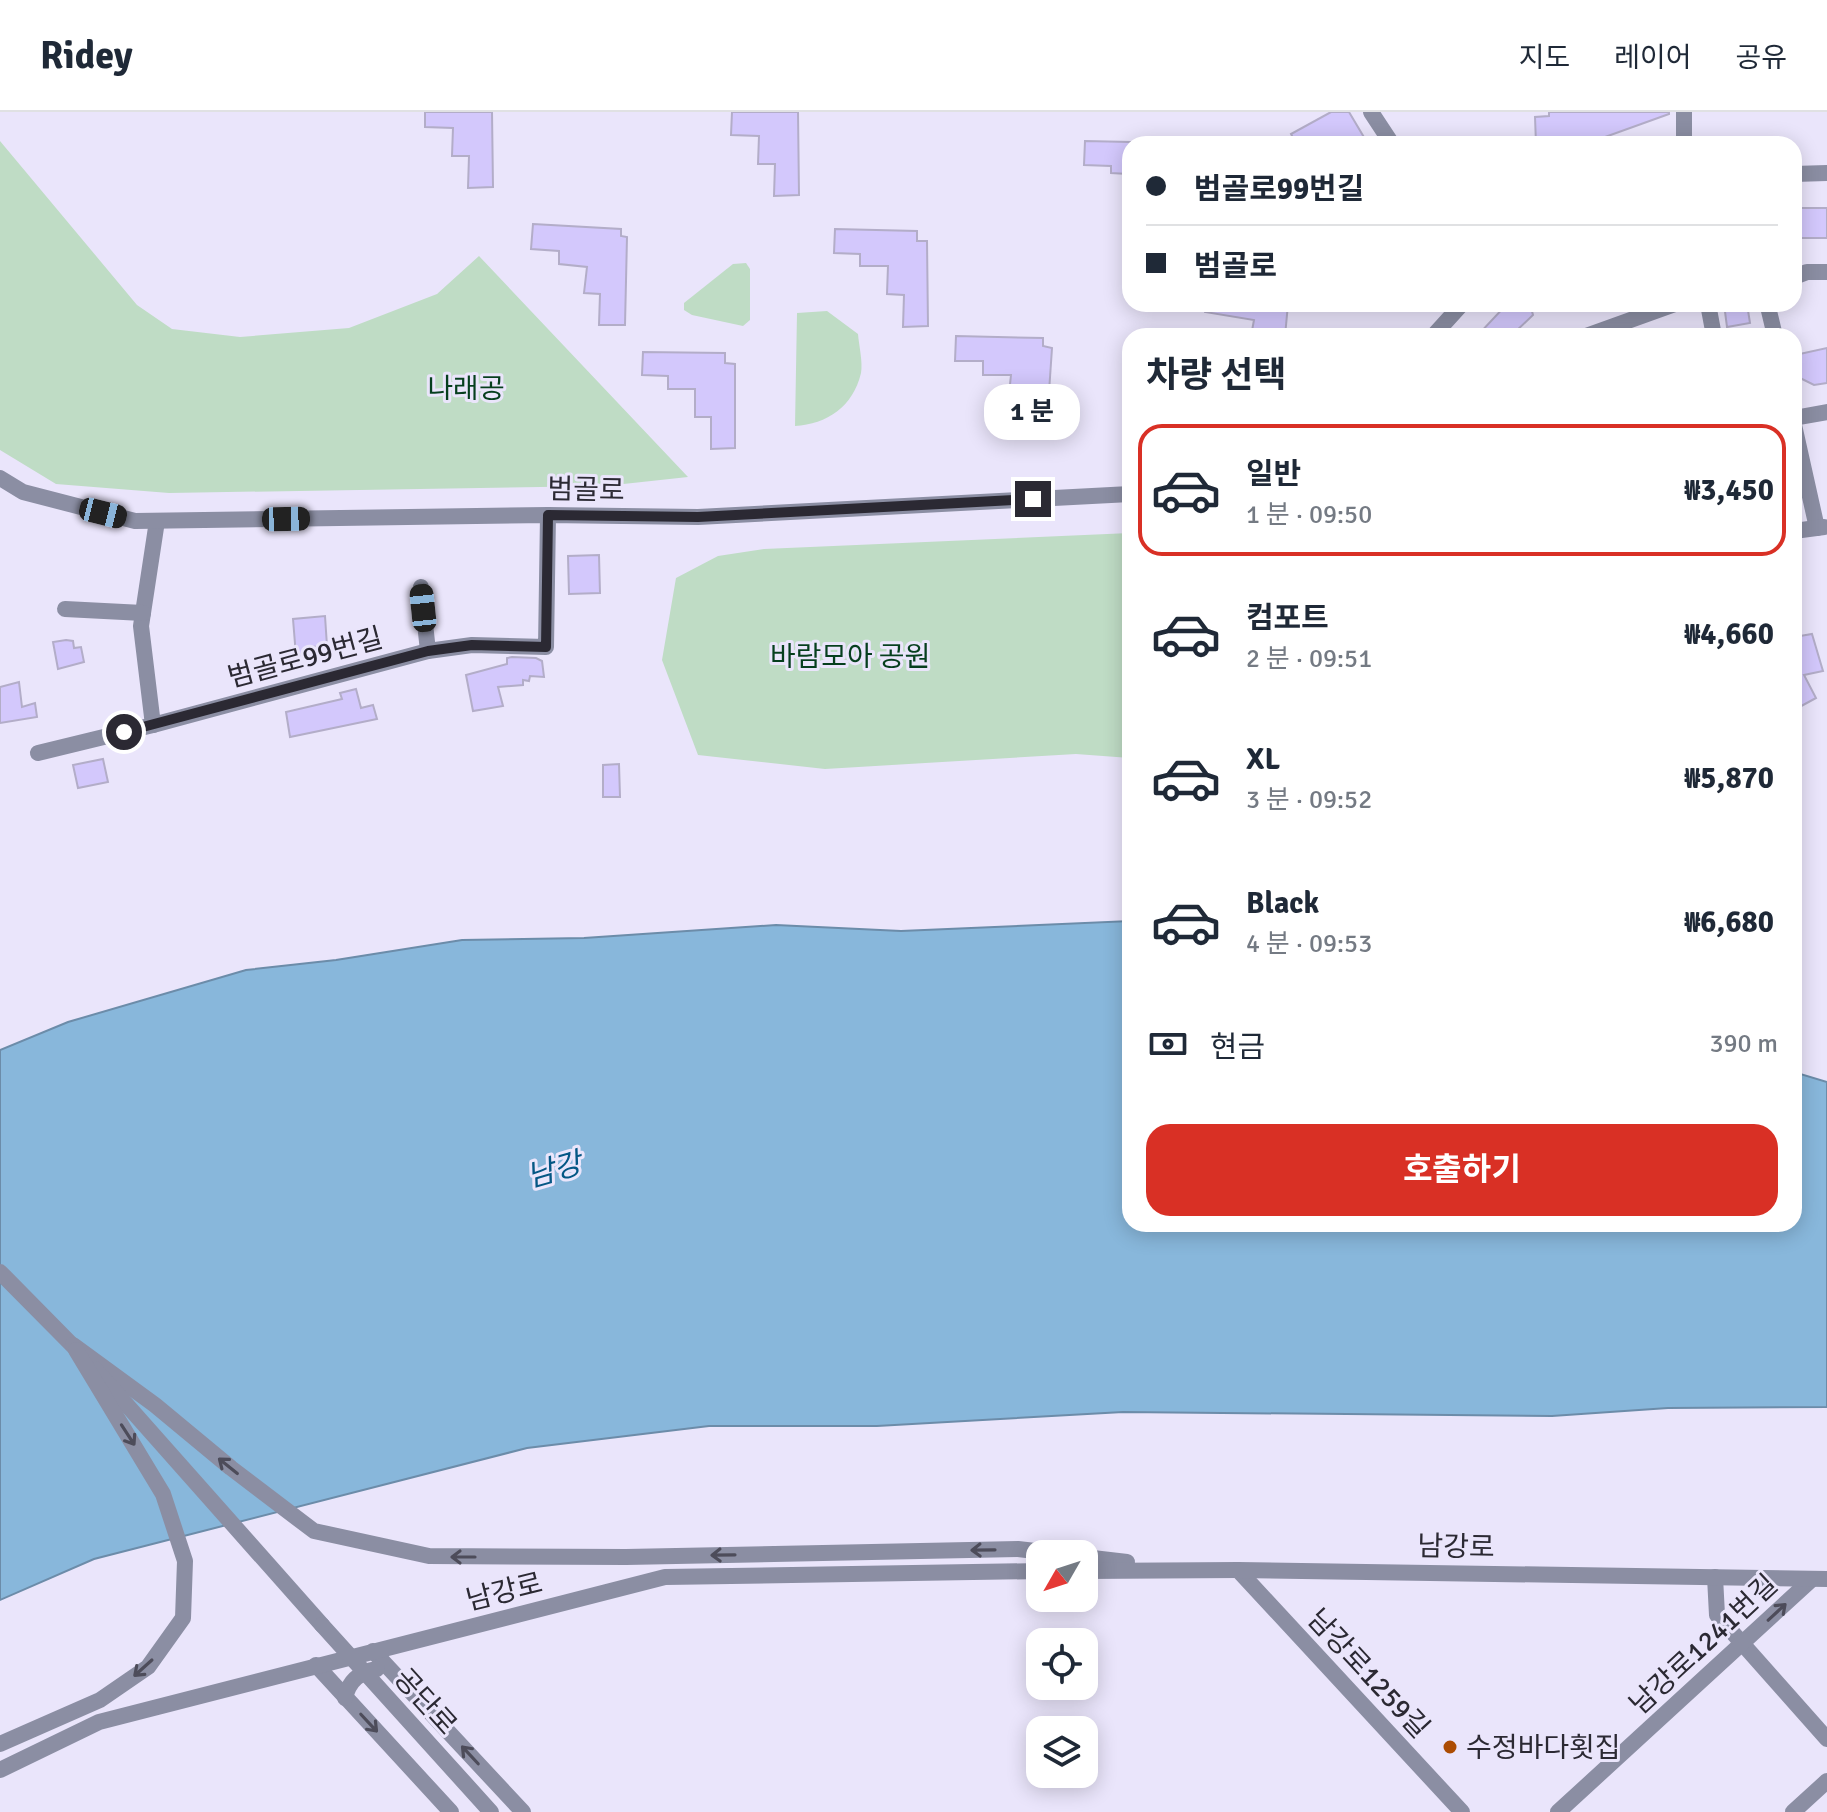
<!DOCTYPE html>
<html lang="ko">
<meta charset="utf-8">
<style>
body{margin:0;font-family:Signika,"Noto Sans KR",sans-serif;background:#f6f6f7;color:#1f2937;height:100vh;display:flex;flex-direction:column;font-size:30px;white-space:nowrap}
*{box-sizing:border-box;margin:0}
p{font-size:26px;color:#747a83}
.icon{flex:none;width:44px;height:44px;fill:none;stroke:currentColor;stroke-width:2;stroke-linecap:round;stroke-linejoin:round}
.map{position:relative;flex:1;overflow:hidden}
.side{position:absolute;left:1122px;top:216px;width:680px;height:904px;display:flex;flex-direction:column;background:#fff;border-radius:24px;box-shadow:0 4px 20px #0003}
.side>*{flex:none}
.guide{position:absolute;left:1122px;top:24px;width:680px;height:176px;border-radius:24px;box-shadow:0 4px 20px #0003;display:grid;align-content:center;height:176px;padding:0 24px;background:#fff}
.needle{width:52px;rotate:231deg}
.tools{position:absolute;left:1026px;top:1428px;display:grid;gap:16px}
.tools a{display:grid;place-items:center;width:72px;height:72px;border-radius:16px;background:#fff;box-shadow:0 4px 20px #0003;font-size:40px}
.end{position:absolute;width:36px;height:36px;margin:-18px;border:10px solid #2b2933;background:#fff;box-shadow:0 0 0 4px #fff}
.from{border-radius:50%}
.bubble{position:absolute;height:56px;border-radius:24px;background:#fff;box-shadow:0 4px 20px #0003;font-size:26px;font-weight:700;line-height:56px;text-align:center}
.car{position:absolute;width:24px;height:48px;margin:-24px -12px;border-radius:10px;box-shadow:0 0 6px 2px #0007;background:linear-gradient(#222 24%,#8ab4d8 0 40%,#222 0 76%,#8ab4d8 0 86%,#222 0)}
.guide b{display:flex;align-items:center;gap:28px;height:76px;font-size:30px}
.guide b+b{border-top:2px solid #e0e1e3}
.guide i{width:20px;height:20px;background:#1f2937}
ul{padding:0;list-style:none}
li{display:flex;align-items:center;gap:24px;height:132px;margin:0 16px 12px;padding:0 8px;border:4px solid transparent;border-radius:24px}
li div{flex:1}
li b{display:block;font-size:30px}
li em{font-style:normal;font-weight:700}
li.on{border-color:#d93025}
li>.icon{width:72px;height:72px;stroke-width:1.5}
h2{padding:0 24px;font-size:36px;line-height:96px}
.pay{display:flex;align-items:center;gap:20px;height:88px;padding:0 24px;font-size:30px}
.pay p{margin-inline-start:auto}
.button{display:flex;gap:16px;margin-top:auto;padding:16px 24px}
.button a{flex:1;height:92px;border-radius:24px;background:#d93025;color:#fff;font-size:32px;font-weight:700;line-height:92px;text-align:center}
header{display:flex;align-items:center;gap:48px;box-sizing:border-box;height:112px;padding:0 40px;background:#fff;border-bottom:2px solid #e0e1e3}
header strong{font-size:38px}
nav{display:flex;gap:44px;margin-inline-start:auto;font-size:28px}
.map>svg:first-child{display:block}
.green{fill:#bfdcc5}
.water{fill:#88b7db;stroke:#6c8ca9;stroke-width:2}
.building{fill:#d3c8fc;stroke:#b3adc8;stroke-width:2}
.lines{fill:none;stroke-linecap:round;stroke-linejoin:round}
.minor{stroke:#8b8ea3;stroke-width:16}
.tertiary{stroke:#8b8ea3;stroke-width:16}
.tertiary-bridge{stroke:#8b8ea3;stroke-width:16}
.oneway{stroke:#4d4c5a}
.route{stroke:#2b2933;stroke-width:10}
.poi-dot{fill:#ac4c03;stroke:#eae5fb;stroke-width:3}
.labels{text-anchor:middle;stroke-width:6;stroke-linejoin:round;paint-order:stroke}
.park-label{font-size:28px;fill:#063f1e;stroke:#eae5fb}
.street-label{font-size:28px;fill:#2b2933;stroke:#eae5fb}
.poi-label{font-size:28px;fill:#2b2933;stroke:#eae5fb;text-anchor:start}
.water-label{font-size:30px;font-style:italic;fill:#055785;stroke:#eae5fb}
</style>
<header>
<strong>Ridey</strong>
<nav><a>지도</a><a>레이어</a><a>공유</a></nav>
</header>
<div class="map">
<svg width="1827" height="1700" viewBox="0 0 1827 1700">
<rect width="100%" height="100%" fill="#eae5fb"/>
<g class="green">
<path d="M 0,29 L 137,193 L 172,217 L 240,225 L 349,216 L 437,182 L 479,144 L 688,365 L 605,374 L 169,381 L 56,372 L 0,338 Z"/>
<path d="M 746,151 L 750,157 L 750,208 L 743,214 L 692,203 L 684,198 L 684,191 L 733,152 Z"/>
<path d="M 827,199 L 858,222 C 859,234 863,250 861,261 C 853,295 827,312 795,314 L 797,201 Z"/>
<path d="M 1130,421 L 1130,646 L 1076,642 L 825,657 L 698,643 L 662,548 L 676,466 L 718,444 L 764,437 Z"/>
</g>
<path class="water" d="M 1130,809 L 1130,1112 L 1794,1112 L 1794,960 L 1827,970 L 1827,1295 L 1668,1296 L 1552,1304 L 1123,1300 L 877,1314 L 709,1314 L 527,1336 L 94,1447 L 0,1488 L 0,938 L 68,910 L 246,858 L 336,848 L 462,828 L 584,826 L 776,813 L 901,819 Z"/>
<g class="building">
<path d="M 425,0 L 492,0 L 493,75 L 468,76 L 469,44 L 452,44 L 453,16 L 425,15 Z"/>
<path d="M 732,0 L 798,0 L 799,83 L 774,84 L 775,52 L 758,52 L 759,24 L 731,23 Z"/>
<path d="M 1331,0 L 1349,0 L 1368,32 L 1296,32 L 1291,22 Z"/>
<path d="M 1549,0 L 1669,0 L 1669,2 L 1594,29 L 1536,32 L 1535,5 L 1549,4 Z"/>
<path d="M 1085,29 L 1130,30 L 1128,62 L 1111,61 L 1111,54 L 1084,53 Z"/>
<rect x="1794" y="96" width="33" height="30"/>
<path d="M 533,112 L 621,117 L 621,124 L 627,125 L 625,213 L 599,213 L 600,182 L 584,181 L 587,155 L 559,152 L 559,139 L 531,137 Z"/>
<path d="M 835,117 L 917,119 L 917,129 L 927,129 L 928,214 L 903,215 L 904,183 L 887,182 L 888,154 L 860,154 L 860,142 L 834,141 Z"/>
<path d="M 1205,192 L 1288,192 L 1285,224 L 1251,224 L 1254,208 L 1205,200 Z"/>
<path d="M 1507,192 L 1530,192 L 1533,203 L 1511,224 L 1477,224 Z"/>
<path d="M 1724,192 L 1747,192 L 1750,211 L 1727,215 Z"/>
<path d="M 956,224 L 1043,226 L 1043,234 L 1052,236 L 1046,324 L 1023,322 L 1024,292 L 1008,291 L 1011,263 L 983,263 L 983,249 L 955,249 Z"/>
<path d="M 1827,236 L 1827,271 L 1814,273 L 1800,266 L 1795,243 Z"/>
<path d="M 643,240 L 725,241 L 725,251 L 735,252 L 735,336 L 711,337 L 711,305 L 695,305 L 695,277 L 668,277 L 668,264 L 642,263 Z"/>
<path d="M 599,443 L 600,481 L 569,482 L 568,444 Z"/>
<path d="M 325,504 L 327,534 L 312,535 L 313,543 L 296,544 L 293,507 Z"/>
<path d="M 1812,522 L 1823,559 L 1804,563 L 1816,586 L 1794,598 L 1794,525 Z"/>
<path d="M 66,528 L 73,529 L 74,536 L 81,535 L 84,550 L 58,557 L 53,530 Z"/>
<path d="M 512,545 L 536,546 L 542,549 L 544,565 L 530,564 L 529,569 L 523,568 L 523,573 L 498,575 L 503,594 L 473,599 L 466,563 L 507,552 L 507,546 Z"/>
<path d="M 19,570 L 22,595 L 35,591 L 37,605 L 0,611 L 0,575 Z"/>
<path d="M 356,577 L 361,596 L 373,593 L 377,607 L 290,625 L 286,600 L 342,587 L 340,581 Z"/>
<path d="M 103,647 L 108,670 L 78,676 L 73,653 Z"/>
<path d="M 619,652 L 620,685 L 603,685 L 603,653 Z"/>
</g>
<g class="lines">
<g class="minor">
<path d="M 1371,0 L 1392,32"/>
<path d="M 1684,0 L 1684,32"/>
<path d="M 1794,165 L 1807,160 L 1827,160"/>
<path d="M 1708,192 L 1714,224"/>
<path d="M 1771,192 L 1769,199 L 1775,224"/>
<path d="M 1586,224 L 1675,192"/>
<path d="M 1794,306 L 1827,300"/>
<path d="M 1794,313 L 1817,416"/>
<path d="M 157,409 L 141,514 L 153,613 L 428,539 L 472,533 L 546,535 L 548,403"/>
<path d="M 1794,419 L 1824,415"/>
<path d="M 421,475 L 428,539"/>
<path d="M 65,497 L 143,501"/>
<path d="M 38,641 L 153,613"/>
<path d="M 1238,1458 L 1462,1700"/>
<path d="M 1715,1465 L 1717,1503 L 1827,1627"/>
<path d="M 1558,1700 L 1812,1467"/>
<path d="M 1793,1700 L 1827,1669"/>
</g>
<g class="tertiary">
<path d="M 1794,62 L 1827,61"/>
<path d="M 1433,224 L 1462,192"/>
<path d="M 0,366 L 23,380 L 135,409 L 548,403 L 698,405 L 1130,382"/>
<path d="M 0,1160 L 79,1240"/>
<path d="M 73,1233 L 155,1293 L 231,1356 L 314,1419 L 429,1444 L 626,1445 L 1018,1437 L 1061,1442"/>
<path d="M 95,1257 L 322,1513"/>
<path d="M 1084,1445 L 1127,1450"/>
<path d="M 1084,1459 L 1238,1458 L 1827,1467"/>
<path d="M 373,1539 L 523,1700"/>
<path d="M 316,1553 L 451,1700"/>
<path d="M 345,1586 C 349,1568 360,1560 377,1557"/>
<path d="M 0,1632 L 100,1588 L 148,1555 L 183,1506 L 185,1449 L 163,1382 L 76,1238"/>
<path d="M 0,1658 L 99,1610 L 665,1465 L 1040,1459"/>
</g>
<path class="tertiary-bridge" d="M 322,1513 L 491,1700"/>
</g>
<defs><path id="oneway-shaft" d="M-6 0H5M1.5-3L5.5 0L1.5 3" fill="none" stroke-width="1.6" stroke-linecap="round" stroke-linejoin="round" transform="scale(2)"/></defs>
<g class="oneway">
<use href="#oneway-shaft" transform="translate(128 1323) rotate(57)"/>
<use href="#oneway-shaft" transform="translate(228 1354) rotate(-141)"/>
<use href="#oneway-shaft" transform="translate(983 1438) rotate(179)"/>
<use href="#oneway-shaft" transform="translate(723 1443) rotate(179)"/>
<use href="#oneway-shaft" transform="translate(463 1445) rotate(-180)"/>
<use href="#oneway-shaft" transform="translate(1777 1500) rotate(-43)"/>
<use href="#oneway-shaft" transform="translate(143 1556) rotate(138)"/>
<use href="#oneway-shaft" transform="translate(369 1611) rotate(47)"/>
<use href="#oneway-shaft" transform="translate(470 1643) rotate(-133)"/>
</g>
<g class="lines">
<path class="route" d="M 124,620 L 428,539 L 472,533 L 546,535 L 548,403 L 698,405 L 1033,387"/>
</g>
<circle class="poi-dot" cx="1450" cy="1635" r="8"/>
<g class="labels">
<g class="park-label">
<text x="466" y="286">나래공</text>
<text x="850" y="554">바람모아 공원</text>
</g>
<g class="street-label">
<text transform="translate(586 377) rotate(1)" y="10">범골로</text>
<text transform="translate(305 545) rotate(-15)" y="10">범골로99번길</text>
<text transform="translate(1456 1434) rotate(1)" y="10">남강로</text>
<text transform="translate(504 1479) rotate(-14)" y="10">남강로</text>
<text transform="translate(1703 1532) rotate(-43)" y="10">남강로1241번길</text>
<text transform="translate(1369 1561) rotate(47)" y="10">남강로1259길</text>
<text transform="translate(426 1589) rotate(48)" y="10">공단로</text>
</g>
<g class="poi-label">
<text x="1466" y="1645">수정바다횟집</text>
</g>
<g class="water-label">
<text transform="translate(554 1058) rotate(-16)" y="10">남강</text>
</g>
</g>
</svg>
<div class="tools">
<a><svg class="needle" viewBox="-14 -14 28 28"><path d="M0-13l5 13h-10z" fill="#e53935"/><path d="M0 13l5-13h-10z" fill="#747a83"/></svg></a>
<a><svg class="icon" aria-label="locate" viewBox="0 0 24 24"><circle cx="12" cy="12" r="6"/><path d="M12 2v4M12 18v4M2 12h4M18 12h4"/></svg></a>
<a><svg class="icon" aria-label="layers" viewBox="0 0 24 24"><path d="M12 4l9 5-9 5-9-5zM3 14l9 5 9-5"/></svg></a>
</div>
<i class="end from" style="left:124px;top:620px"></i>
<i class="end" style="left:1033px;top:387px"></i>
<div class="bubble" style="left:984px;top:272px;width:96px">1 분</div>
<i class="car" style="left:103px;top:401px;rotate:104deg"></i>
<i class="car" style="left:286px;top:407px;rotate:89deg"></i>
<i class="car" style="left:423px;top:496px;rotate:354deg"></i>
<div class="guide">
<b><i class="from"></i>범골로99번길</b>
<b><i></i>범골로</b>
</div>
<section class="side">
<h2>차량 선택</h2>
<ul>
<li class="on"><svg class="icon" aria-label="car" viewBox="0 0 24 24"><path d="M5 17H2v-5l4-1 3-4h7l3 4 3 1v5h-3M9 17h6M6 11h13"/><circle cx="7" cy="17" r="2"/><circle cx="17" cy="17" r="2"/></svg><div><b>일반</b><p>1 분 · 09:50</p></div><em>₩3,450</em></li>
<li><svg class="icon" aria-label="car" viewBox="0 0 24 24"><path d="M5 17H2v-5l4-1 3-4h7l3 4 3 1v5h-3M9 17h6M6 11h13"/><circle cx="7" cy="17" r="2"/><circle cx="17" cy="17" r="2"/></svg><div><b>컴포트</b><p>2 분 · 09:51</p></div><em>₩4,660</em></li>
<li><svg class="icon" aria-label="car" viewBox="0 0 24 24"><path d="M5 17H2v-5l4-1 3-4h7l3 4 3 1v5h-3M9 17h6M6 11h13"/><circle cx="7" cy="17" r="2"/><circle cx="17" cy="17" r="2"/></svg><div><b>XL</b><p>3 분 · 09:52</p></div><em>₩5,870</em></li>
<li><svg class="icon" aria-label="car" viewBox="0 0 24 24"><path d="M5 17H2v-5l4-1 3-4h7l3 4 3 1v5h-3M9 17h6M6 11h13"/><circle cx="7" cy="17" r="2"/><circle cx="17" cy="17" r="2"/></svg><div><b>Black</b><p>4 분 · 09:53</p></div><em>₩6,680</em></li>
</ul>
<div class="pay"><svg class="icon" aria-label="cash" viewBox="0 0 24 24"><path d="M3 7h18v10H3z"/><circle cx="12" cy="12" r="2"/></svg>현금<p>390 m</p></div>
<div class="button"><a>호출하기</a></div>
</section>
</div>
